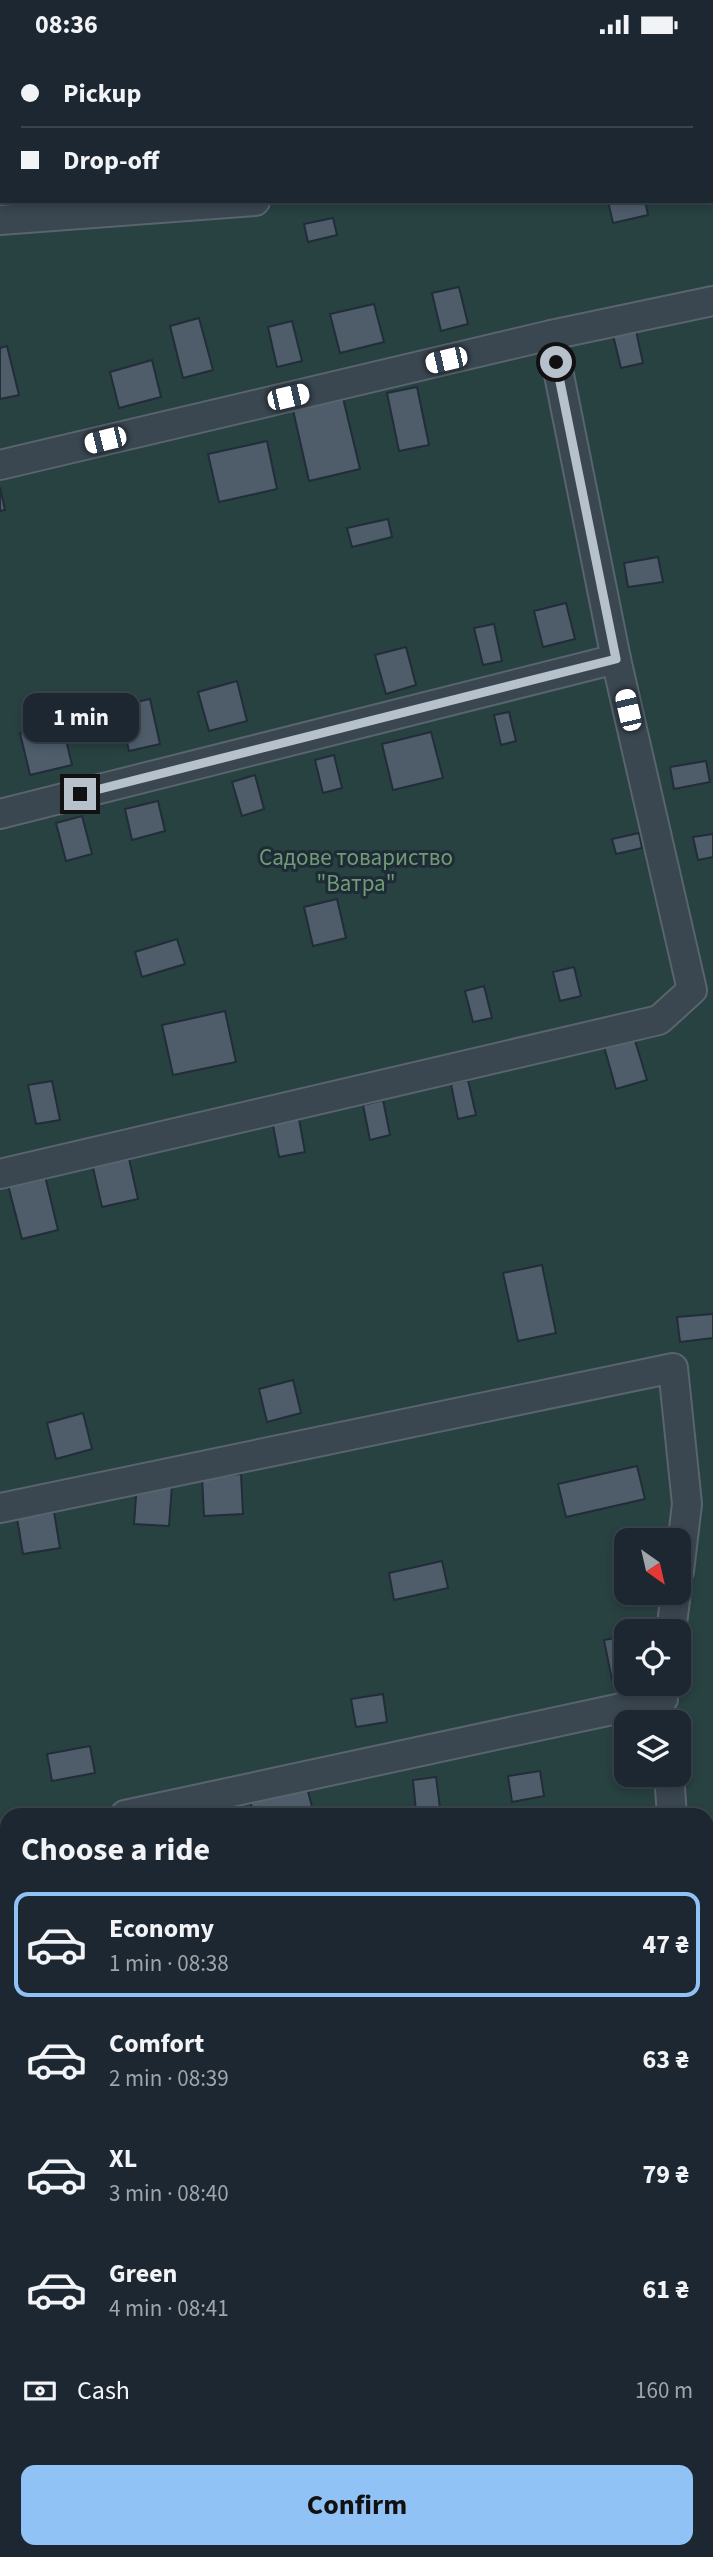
<!DOCTYPE html>
<meta charset="utf-8">
<style>
body{margin:0;font-family:"Source Sans 3",sans-serif;background:#29333d;color:#f1f3f6;height:100vh;display:flex;flex-direction:column;font-size:26px;white-space:nowrap}
*{box-sizing:border-box;margin:0}
p{font-size:23px;color:#a0a5ab}
.icon{flex:none;width:38px;height:38px;fill:none;stroke:currentColor;stroke-width:2;stroke-linecap:round;stroke-linejoin:round}
.map{position:relative;flex:1;overflow:hidden}
.panel{position:absolute;left:0px;top:1759px;width:714px;height:751px;display:flex;flex-direction:column;background:#1c2731;border-radius:21px 21px 0 0;box-shadow:0 4px 10px #0003,0 0 0 2px #3a444d}
.panel>*{flex:none}
.guide{position:absolute;left:0px;top:0px;width:714px;height:154px;box-shadow:0 4px 10px #0003,0 0 0 2px #3a444d;display:grid;align-content:center;height:154px;padding:0 21px;background:#1c2731}
.needle{width:46px;rotate:146deg}
.controls{position:absolute;left:614px;top:1479px;display:grid;gap:14px}
.controls a{display:grid;place-items:center;width:77px;height:77px;border-radius:14px;background:#1c2731;box-shadow:0 4px 10px #0003,0 0 0 2px #3a444d;font-size:35px}
.end{position:absolute;width:32px;height:32px;margin:-16px;border:9px solid #b7c1cb;background:#111;box-shadow:0 0 0 4px #111}
.from{border-radius:50%}
.bubble{position:absolute;height:49px;border-radius:14px;background:#1c2731;box-shadow:0 4px 10px #0003,0 0 0 2px #3a444d;font-size:23px;font-weight:700;line-height:49px;text-align:center}
.car{position:absolute;width:21px;height:42px;margin:-21px -10px;border-radius:9px;box-shadow:0 0 5px 2px #0007;background:linear-gradient(#fff 24%,#345 0 40%,#fff 0 76%,#345 0 86%,#fff 0)}
.guide b{display:flex;align-items:center;gap:24px;height:66px;font-size:26px}
.guide b+b{border-top:2px solid #3a444d}
.guide i{width:18px;height:18px;background:#f1f3f6}
ul{padding:0;list-style:none}
li{display:flex;align-items:center;gap:21px;height:105px;margin:0 14px 10px;padding:0 7px;border:4px solid transparent;border-radius:14px}
li div{flex:1}
li b{display:block;font-size:26px}
li em{font-style:normal;font-weight:700}
li.active{border-color:#90c2f6}
li>.icon{width:63px;height:63px;stroke-width:1.5}
h2{padding:0 21px;font-size:32px;line-height:84px}
.pay{display:flex;align-items:center;gap:18px;height:77px;padding:0 21px;font-size:26px}
.pay p{margin-inline-start:auto}
.cta{display:flex;gap:14px;margin-top:auto;padding:14px 21px}
.cta a{flex:1;height:80px;border-radius:14px;background:#90c2f6;color:#111;font-size:28px;font-weight:700;line-height:80px;text-align:center}
.status{display:flex;justify-content:space-between;align-items:center;height:49px;padding:0 35px;background:#1c2731;direction:ltr}
.status svg{height:19px;fill:currentColor}
.map>svg:first-child{display:block}
.green{fill:#284141;fill-rule:evenodd}
.building{fill:#4f5d6b;stroke:#212d38;stroke-width:2}
.lines{fill:none;stroke-linecap:round;stroke-linejoin:round}
.minor-casing{stroke:#58646e;stroke-width:32}
.minor{stroke:#3a4650;stroke-width:28}
.route{stroke:#b7c1cb;stroke-width:9}
.labels{text-anchor:middle;stroke-width:6;stroke-linejoin:round;paint-order:stroke}
.park-label{font-size:23px;fill:#6f9b75;stroke:#1f2b36}
</style>
<div class="status"><b>08:36</b><svg viewBox="0 0 49 12"><path d="M0 12V9h3v3zM5 12V6h3v6zM10 12V3h3v9zM15 12V0h3v12zM26 1h20v11H26zM47 4h2v5h-2z"/></svg></div>
<div class="map">
<svg width="713" height="2508" viewBox="0 0 713 2508">
<rect width="100%" height="100%" fill="#263441"/>
<path class="green" d="M 0,0 L 713,0 L 713,2099 L 707,2100 L 707,1766 L 7,1766 L 7,2248 L 0,2249 ZM 2,2 L 712,2 L 712,152 L 2,152 ZM 626,1491 L 679,1491 L 679,1544 L 626,1544 ZM 626,1582 L 679,1582 L 679,1634 L 626,1634 ZM 626,1673 L 679,1673 L 679,1726 L 626,1726 Z"/>
<g class="building">
<path d="M 608,152 L 645,152 L 648,166 L 613,174 Z"/>
<path d="M 333,169 L 337,186 L 308,193 L 304,175 Z"/>
<path d="M 459,238 L 468,275 L 441,282 L 432,244 Z"/>
<path d="M 374,255 L 384,293 L 340,304 L 330,265 Z"/>
<path d="M 199,269 L 213,321 L 183,329 L 170,277 Z"/>
<path d="M 292,272 L 302,312 L 277,318 L 268,278 Z"/>
<path d="M 635,277 L 643,314 L 621,319 L 612,282 Z"/>
<path d="M 7,297 L 19,346 L 0,350 L 0,299 Z"/>
<path d="M 152,311 L 161,348 L 119,359 L 110,323 Z"/>
<path d="M 417,338 L 429,396 L 399,402 L 387,344 Z"/>
<path d="M 343,349 L 360,420 L 309,432 L 293,361 Z"/>
<path d="M 267,392 L 277,440 L 219,453 L 208,405 Z"/>
<path d="M 0,438 L 5,461 L 0,462 Z"/>
<path d="M 388,470 L 392,488 L 352,498 L 347,479 Z"/>
<path d="M 658,508 L 663,533 L 628,538 L 624,514 Z"/>
<path d="M 566,554 L 575,590 L 543,598 L 534,562 Z"/>
<path d="M 494,575 L 502,612 L 483,616 L 474,579 Z"/>
<path d="M 406,598 L 416,636 L 386,645 L 375,606 Z"/>
<path d="M 237,632 L 247,672 L 209,682 L 198,643 Z"/>
<path d="M 150,650 L 160,695 L 129,702 L 119,657 Z"/>
<path d="M 509,663 L 516,692 L 501,696 L 494,666 Z"/>
<path d="M 62,674 L 72,716 L 30,726 L 20,684 Z"/>
<path d="M 431,683 L 443,729 L 393,741 L 382,695 Z"/>
<path d="M 334,706 L 342,739 L 323,744 L 315,711 Z"/>
<path d="M 706,712 L 710,733 L 674,740 L 670,718 Z"/>
<path d="M 255,726 L 264,760 L 242,767 L 232,733 Z"/>
<path d="M 158,752 L 165,782 L 132,791 L 125,760 Z"/>
<path d="M 82,767 L 92,805 L 66,812 L 56,774 Z"/>
<path d="M 639,784 L 642,799 L 616,805 L 612,790 Z"/>
<path d="M 713,785 L 713,808 L 698,811 L 693,788 Z"/>
<path d="M 337,850 L 346,889 L 313,897 L 304,858 Z"/>
<path d="M 177,890 L 185,915 L 142,928 L 135,903 Z"/>
<path d="M 574,918 L 581,947 L 560,952 L 553,923 Z"/>
<path d="M 484,937 L 492,969 L 473,973 L 465,942 Z"/>
<path d="M 225,962 L 236,1013 L 173,1026 L 162,976 Z"/>
<path d="M 633,985 L 647,1031 L 616,1040 L 603,994 Z"/>
<path d="M 468,1031 L 476,1066 L 458,1070 L 451,1035 Z"/>
<path d="M 52,1032 L 60,1071 L 36,1075 L 28,1036 Z"/>
<path d="M 383,1051 L 390,1086 L 370,1091 L 363,1056 Z"/>
<path d="M 298,1065 L 305,1103 L 279,1108 L 272,1071 Z"/>
<path d="M 127,1101 L 138,1150 L 102,1158 L 91,1110 Z"/>
<path d="M 45,1127 L 58,1181 L 22,1190 L 8,1136 Z"/>
<path d="M 542,1216 L 556,1284 L 518,1292 L 503,1224 Z"/>
<path d="M 713,1265 L 713,1289 L 680,1293 L 677,1268 Z"/>
<path d="M 293,1331 L 301,1364 L 267,1373 L 259,1340 Z"/>
<path d="M 83,1364 L 92,1400 L 56,1410 L 47,1374 Z"/>
<path d="M 637,1417 L 645,1450 L 566,1468 L 558,1435 Z"/>
<path d="M 241,1425 L 243,1465 L 204,1467 L 202,1427 Z"/>
<path d="M 137,1434 L 172,1436 L 169,1477 L 134,1475 Z"/>
<path d="M 54,1463 L 60,1499 L 23,1505 L 17,1469 Z"/>
<path d="M 442,1512 L 448,1539 L 394,1551 L 389,1524 Z"/>
<path d="M 626,1587 L 626,1628 L 612,1631 L 604,1591 Z"/>
<path d="M 383,1645 L 387,1673 L 356,1678 L 351,1650 Z"/>
<path d="M 90,1697 L 95,1724 L 52,1732 L 47,1705 Z"/>
<path d="M 540,1722 L 544,1747 L 512,1753 L 508,1727 Z"/>
<path d="M 436,1728 L 440,1759 L 416,1762 L 413,1731 Z"/>
<path d="M 307,1738 L 314,1766 L 254,1766 L 250,1752 Z"/>
<path d="M 236,1748 L 239,1766 L 215,1766 L 213,1753 Z"/>
<path d="M 7,1855 L 7,1912 L 0,1914 L 0,1856 Z"/>
</g>
<g class="lines">
<defs>
<g id="minor">
<path d="M 447,2 L 447,0"/>
<path d="M 0,171 L 255,152"/>
<path d="M 0,416 L 551,286 L 713,252"/>
<path d="M 0,765 L 616,610"/>
<path d="M 0,1125 L 659,971 L 692,941 L 616,610 L 551,286"/>
<path d="M 0,1459 L 673,1319 L 687,1455 L 679,1522"/>
<path d="M 671,1582 L 676,1544"/>
<path d="M 669,1726 L 672,1766"/>
<path d="M 125,1766 L 663,1650"/>
<path d="M 0,1793 L 7,1791"/>
<path d="M 0,2087 L 7,2085"/>
</g>
</defs>
<use href="#minor" class="minor-casing"/>
<use href="#minor" class="minor"/>
</g>
<g class="lines">
<path class="route" d="M 80,745 L 616,610 L 556,313"/>
</g>
<g class="labels">
<g class="park-label">
<text x="356" y="816">Садове товариство<tspan x="356" dy="26">"Ватра"</tspan></text>
</g>
</g>
</svg>
<div class="controls">
<a><svg class="needle" viewBox="-14 -14 28 28"><path d="M0-13l5 13h-10z" fill="#e53935"/><path d="M0 13l5-13h-10z" fill="#a0a5ab"/></svg></a>
<a><svg class="icon" aria-label="locate" viewBox="0 0 24 24"><circle cx="12" cy="12" r="6"/><path d="M12 2v4M12 18v4M2 12h4M18 12h4"/></svg></a>
<a><svg class="icon" aria-label="layers" viewBox="0 0 24 24"><path d="M12 4l9 5-9 5-9-5zM3 14l9 5 9-5"/></svg></a>
</div>
<i class="end from" style="left:556px;top:313px"></i>
<i class="end" style="left:80px;top:745px"></i>
<div class="bubble" style="left:23px;top:644px;width:116px">1 min</div>
<i class="car" style="left:446px;top:311px;rotate:257deg"></i>
<i class="car" style="left:288px;top:348px;rotate:77deg"></i>
<i class="car" style="left:105px;top:391px;rotate:256deg"></i>
<i class="car" style="left:628px;top:661px;rotate:347deg"></i>
<div class="guide">
<b><i class="from"></i>Pickup</b>
<b><i></i>Drop-off</b>
</div>
<section class="panel">
<h2>Choose a ride</h2>
<ul>
<li class="active"><svg class="icon" aria-label="car" viewBox="0 0 24 24"><path d="M5 17H2v-5l4-1 3-4h7l3 4 3 1v5h-3M9 17h6M6 11h13"/><circle cx="7" cy="17" r="2"/><circle cx="17" cy="17" r="2"/></svg><div><b>Economy</b><p>1 min · 08:38</p></div><em>47 ₴</em></li>
<li><svg class="icon" aria-label="car" viewBox="0 0 24 24"><path d="M5 17H2v-5l4-1 3-4h7l3 4 3 1v5h-3M9 17h6M6 11h13"/><circle cx="7" cy="17" r="2"/><circle cx="17" cy="17" r="2"/></svg><div><b>Comfort</b><p>2 min · 08:39</p></div><em>63 ₴</em></li>
<li><svg class="icon" aria-label="car" viewBox="0 0 24 24"><path d="M5 17H2v-5l4-1 3-4h7l3 4 3 1v5h-3M9 17h6M6 11h13"/><circle cx="7" cy="17" r="2"/><circle cx="17" cy="17" r="2"/></svg><div><b>XL</b><p>3 min · 08:40</p></div><em>79 ₴</em></li>
<li><svg class="icon" aria-label="car" viewBox="0 0 24 24"><path d="M5 17H2v-5l4-1 3-4h7l3 4 3 1v5h-3M9 17h6M6 11h13"/><circle cx="7" cy="17" r="2"/><circle cx="17" cy="17" r="2"/></svg><div><b>Green</b><p>4 min · 08:41</p></div><em>61 ₴</em></li>
</ul>
<div class="pay"><svg class="icon" aria-label="cash" viewBox="0 0 24 24"><path d="M3 7h18v10H3z"/><circle cx="12" cy="12" r="2"/></svg>Cash<p>160 m</p></div>
<div class="cta"><a>Confirm</a></div>
</section>
</div>
